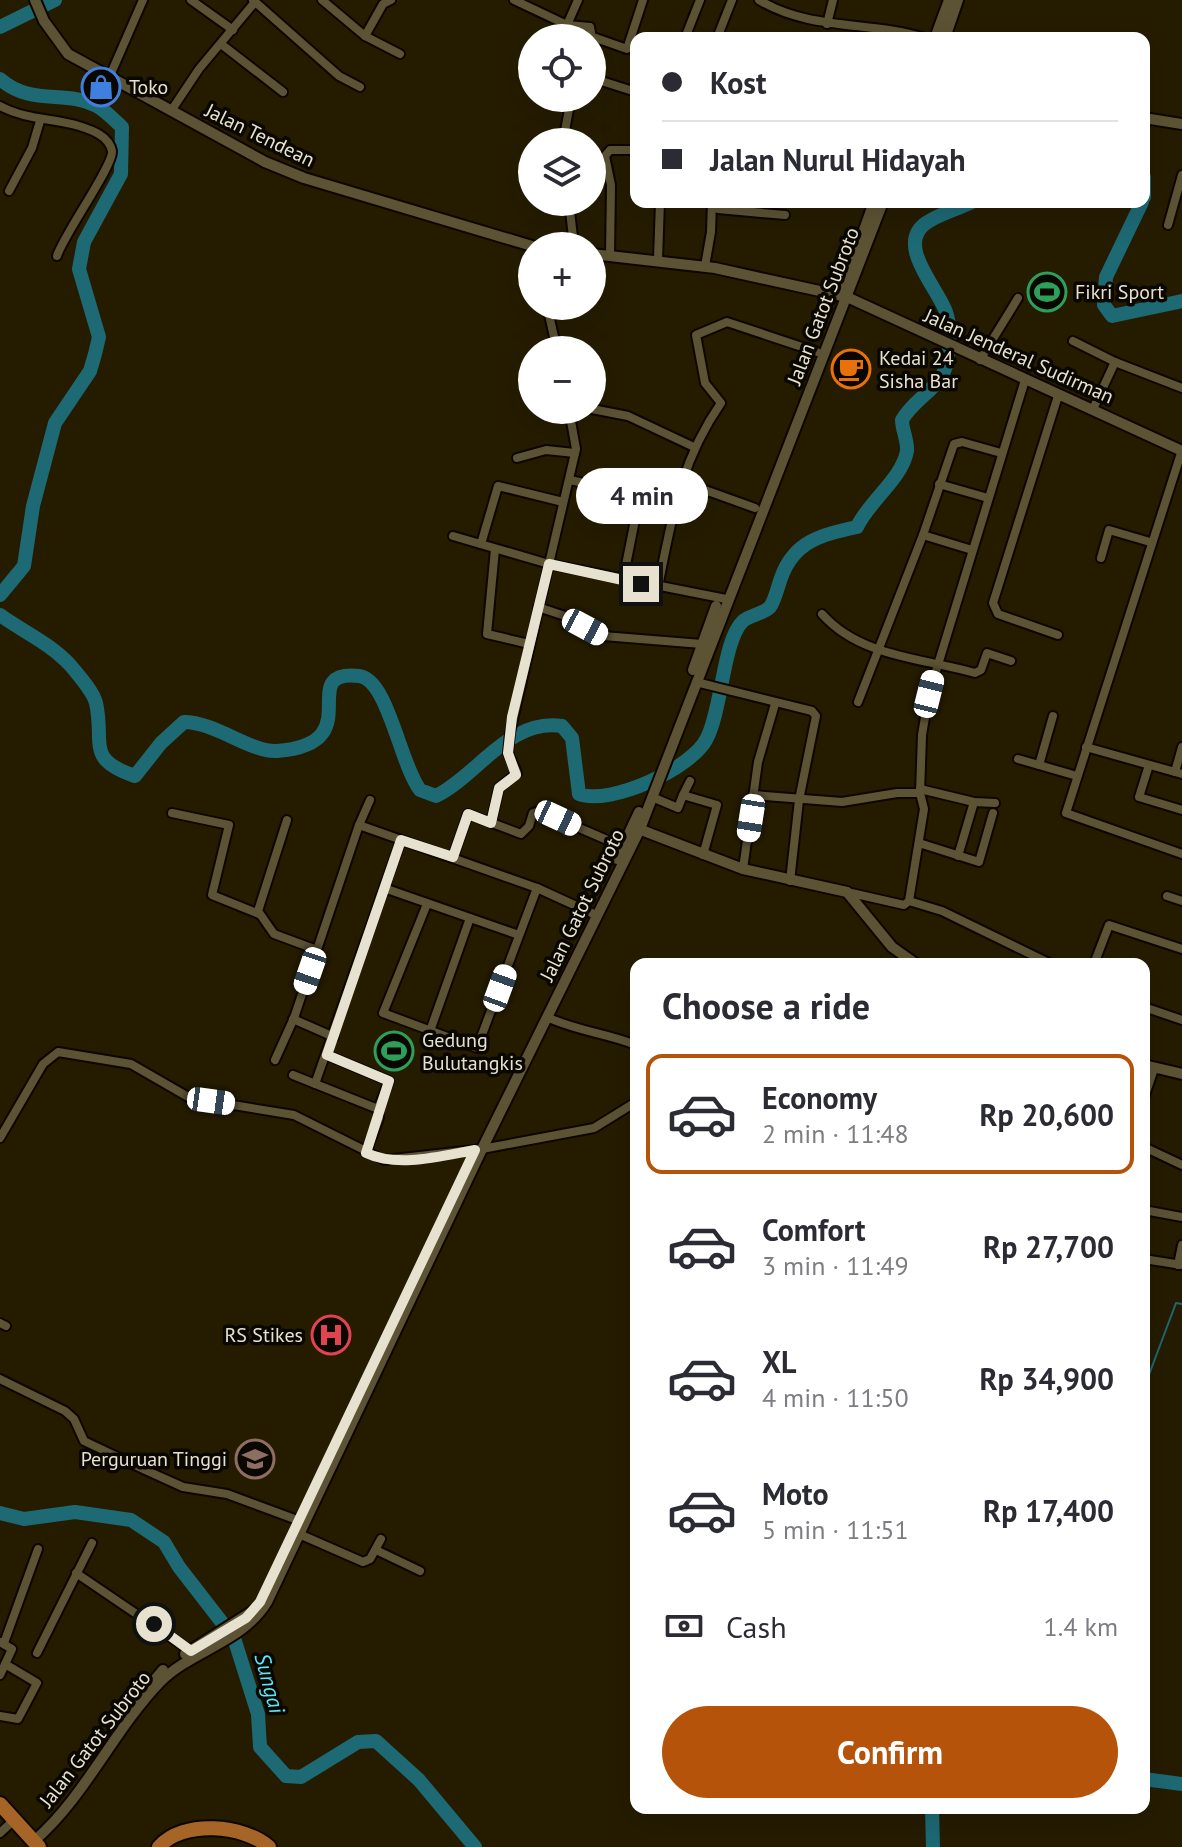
<!DOCTYPE html>
<meta charset="utf-8">
<style>
body{margin:0;font-family:"PT Sans",sans-serif;background:#f2f2f3;color:#2b2b33;height:100vh;display:flex;flex-direction:column;font-size:30px;white-space:nowrap}
*{box-sizing:border-box;margin:0}
p{font-size:26px;color:#7c7c81}
.icon{flex:none;width:44px;height:44px;fill:none;stroke:currentColor;stroke-width:2;stroke-linecap:round;stroke-linejoin:round}
.map{position:relative;flex:1;overflow:hidden}
.drawer{position:absolute;left:630px;top:958px;width:520px;height:856px;display:flex;flex-direction:column;background:#fff;border-radius:16px;box-shadow:0 8px 32px #0002}
.drawer>*{flex:none}
.top-card{position:absolute;left:630px;top:32px;width:520px;height:176px;border-radius:16px;box-shadow:0 8px 32px #0002;display:grid;align-content:center;height:176px;padding:0 32px;background:#fff}
.controls{position:absolute;left:518px;top:24px;display:grid;gap:16px}
.controls a{display:grid;place-items:center;width:88px;height:88px;border-radius:50%;background:#fff;box-shadow:0 8px 32px #0002;font-size:40px}
.end{position:absolute;width:36px;height:36px;margin:-18px;border:10px solid #e7e2d0;background:#111;box-shadow:0 0 0 4px #111}
.from{border-radius:50%}
.bubble{position:absolute;height:56px;border-radius:28px;background:#fff;box-shadow:0 8px 32px #0002;font-size:26px;font-weight:800;line-height:56px;text-align:center}
.car{position:absolute;width:24px;height:48px;margin:-24px -12px;border-radius:10px;box-shadow:0 0 6px 2px #0007;background:linear-gradient(#fff 24%,#345 0 40%,#fff 0 76%,#345 0 86%,#fff 0)}
.top-card b{display:flex;align-items:center;gap:28px;height:76px;font-size:30px}
.top-card b+b{border-top:2px solid #e1e1e2}
.top-card i{width:20px;height:20px;background:#2b2b33}
ul{padding:0;list-style:none}
li{display:flex;align-items:center;gap:24px;height:120px;margin:0 16px 12px;padding:0 16px;border:4px solid transparent;border-radius:16px}
li div{flex:1}
li b{display:block;font-size:30px}
li em{font-style:normal;font-weight:800}
li.active{border-color:#b45309}
li>.icon{width:72px;height:72px;stroke-width:1.5}
h2{padding:0 32px;font-size:36px;line-height:96px}
.pay{display:flex;align-items:center;gap:20px;height:88px;padding:0 32px;font-size:30px}
.pay p{margin-inline-start:auto}
.cta{display:flex;gap:16px;margin-top:auto;padding:16px 32px}
.cta a{flex:1;height:92px;border-radius:48px;background:#b45309;color:#fff;font-size:32px;font-weight:800;line-height:92px;text-align:center}
.map>svg:first-child{display:block}
.lines{fill:none;stroke-linecap:round;stroke-linejoin:round}
.stream{stroke:#1d6974;stroke-width:2}
.river{stroke:#1d6974;stroke-width:14}
.minor-casing{stroke:#0e0600;stroke-width:12}
.tertiary-casing{stroke:#0e0600;stroke-width:14}
.trunk-casing{stroke:#0e0600;stroke-width:18}
.minor{stroke:#5c5334;stroke-width:8}
.tertiary{stroke:#5c5334;stroke-width:10}
.trunk{stroke:#a76427;stroke-width:14}
.route{stroke:#e7e2d0;stroke-width:10}
.labels{text-anchor:middle;stroke-width:7;stroke-linejoin:round;paint-order:stroke}
.poi-label{font-size:20px;fill:#e7e2d0;stroke:#0a0701;text-anchor:start}
.street-label{font-size:20px;fill:#e7e2d0;stroke:#0a0701}
.water-label{font-size:22px;font-style:italic;fill:#5be6fa;stroke:#0a0701}
</style>
<div class="map">
<svg width="1182" height="1847" viewBox="0 0 1182 1847">
<rect width="100%" height="100%" fill="#251c00"/>
<g class="lines">
<path class="stream" d="M 1144,1388 L 1176,1303 L 1182,1304"/>
<g class="river">
<path d="M 0,27 L 55,0"/>
<path d="M 0,79 C 32,107 65,89 97,106 C 106,111 115,121 122,127 L 121,174 L 84,242 L 79,269 L 99,337 L 95,354 L 90,371 L 55,423 L 33,506 L 24,566 L 0,595"/>
<path d="M 1144,177 L 1144,197"/>
<path d="M 1142,202 L 1106,277 L 1104,305 L 1112,316 L 1182,301"/>
<path d="M 0,615 C 25,633 50,643 71,666 C 79,676 93,691 96,703 C 105,744 85,759 135,776 L 161,743 L 184,722 C 215,722 252,753 277,751 C 372,744 293,669 359,676 C 388,679 400,764 420,790 L 436,796 C 478,775 509,718 562,726 L 572,738 L 579,794 C 610,806 693,768 707,738 C 722,709 723,640 743,621 C 750,615 763,614 770,607 C 775,600 778,586 781,578 C 794,541 821,535 857,527 C 869,501 902,479 907,451 C 908,441 902,430 902,420 C 914,398 942,388 947,362 C 950,346 951,327 946,312 C 938,288 895,245 926,223 C 939,214 958,209 972,202"/>
<path d="M 0,1513 L 24,1519 L 75,1512 L 131,1520 L 164,1542 L 179,1567 L 234,1638 L 258,1714 L 260,1747 L 286,1776 L 301,1777 L 358,1742 L 376,1741 L 419,1780 L 475,1847"/>
<path d="M 1144,1779 L 1182,1784"/>
<path d="M 932,1808 L 933,1847"/>
</g>
<defs>
<g id="minor">
<path d="M 191,0 L 233,30"/>
<path d="M 253,0 L 339,76 L 360,87"/>
<path d="M 322,0 L 365,36"/>
<path d="M 391,0 L 383,4 L 365,36 L 400,54"/>
<path d="M 514,0 L 567,25 L 590,27 L 592,39"/>
<path d="M 759,0 C 810,31 870,21 925,38"/>
<path d="M 827,24 L 833,0"/>
<path d="M 567,25 L 578,0"/>
<path d="M 593,37 L 627,49 L 643,0"/>
<path d="M 685,38 L 700,0"/>
<path d="M 717,38 L 732,0"/>
<path d="M 221,44 L 283,92"/>
<path d="M 109,78 L 143,0"/>
<path d="M 592,78 L 636,92"/>
<path d="M 0,106 C 26,120 52,118 79,126 C 92,130 109,136 112,151 C 114,165 64,234 57,256"/>
<path d="M 171,111 L 199,69 L 255,2"/>
<path d="M 563,142 L 571,98"/>
<path d="M 9,191 L 32,148 L 40,121"/>
<path d="M 569,202 L 574,246"/>
<path d="M 713,202 L 718,209 L 785,215"/>
<path d="M 1168,225 L 1182,175"/>
<path d="M 610,255 L 611,185 L 605,156 L 610,150 L 636,150"/>
<path d="M 658,259 L 660,202"/>
<path d="M 705,266 L 711,232 L 712,202"/>
<path d="M 547,306 L 557,350"/>
<path d="M 1073,341 L 1115,362"/>
<path d="M 980,360 L 1018,298"/>
<path d="M 1058,396 L 993,603 L 998,614 L 1058,635"/>
<path d="M 592,409 L 628,416 L 694,447"/>
<path d="M 1093,409 L 1115,362 L 1182,388"/>
<path d="M 569,410 L 576,449 L 549,564 L 726,599"/>
<path d="M 1182,450 L 1066,813 L 1182,854"/>
<path d="M 517,458 L 546,450 L 575,453"/>
<path d="M 570,480 L 676,503"/>
<path d="M 680,481 L 755,508"/>
<path d="M 939,484 L 988,498"/>
<path d="M 923,535 L 972,550"/>
<path d="M 453,536 L 549,564 L 510,733 L 508,753 L 517,773 L 499,788 L 491,823"/>
<path d="M 481,544 L 498,486 L 563,502"/>
<path d="M 495,549 L 487,634 L 529,644"/>
<path d="M 1101,558 L 1109,530 L 1150,542"/>
<path d="M 623,580 L 640,495"/>
<path d="M 658,587 C 672,518 680,462 721,403 L 705,383 L 696,335 L 727,322 L 817,352"/>
<path d="M 538,607 L 568,617 L 603,636 L 702,644"/>
<path d="M 822,614 C 860,657 922,658 975,673 L 981,670 L 987,653 L 1011,661"/>
<path d="M 696,682 L 812,711 L 816,716 L 799,800 L 790,881"/>
<path d="M 858,702 L 923,535 L 954,444 L 962,442 L 1001,453"/>
<path d="M 1086,747 L 1182,774"/>
<path d="M 1018,759 L 1077,776"/>
<path d="M 1039,765 L 1053,716"/>
<path d="M 1149,765 L 1139,797 L 1182,810"/>
<path d="M 1175,772 L 1182,747"/>
<path d="M 920,789 L 974,802 L 995,803"/>
<path d="M 683,795 L 690,781"/>
<path d="M 753,795 L 842,802 L 897,793 L 920,793"/>
<path d="M 652,797 L 678,808 L 683,795 L 717,805 L 703,855"/>
<path d="M 172,813 L 229,825 L 212,895 L 259,914"/>
<path d="M 287,820 L 258,911 L 274,934 L 317,950"/>
<path d="M 359,825 L 370,800"/>
<path d="M 401,840 L 384,888 L 519,935"/>
<path d="M 919,843 L 979,862 L 993,813"/>
<path d="M 958,856 L 974,802"/>
<path d="M 453,857 L 468,814 L 521,834 L 529,826 L 533,813 L 540,811 L 628,849"/>
<path d="M 743,869 L 758,762 L 775,704"/>
<path d="M 847,892 L 904,905 L 909,901 L 924,809 L 920,793 L 922,735 L 929,694 L 1025,380"/>
<path d="M 1167,896 L 1182,901"/>
<path d="M 909,901 L 942,911 L 1051,964"/>
<path d="M 427,904 L 383,1013 L 477,1048 L 537,888"/>
<path d="M 1094,964 L 1109,925 L 1182,949"/>
<path d="M 1144,1007 L 1182,1020"/>
<path d="M 547,1017 C 576,1031 606,1033 636,1045"/>
<path d="M 293,1019 L 334,1037"/>
<path d="M 430,1031 L 470,918"/>
<path d="M 275,1060 L 294,1018 L 359,825 L 537,888 L 596,915"/>
<path d="M 293,1075 L 378,1109 L 389,1081 L 327,1055"/>
<path d="M 315,1084 L 384,888"/>
<path d="M 1144,1098 L 1154,1069"/>
<path d="M 0,1138 L 43,1064 L 58,1052 L 131,1064 L 190,1098 L 294,1115 L 384,1160 L 482,1149 L 594,1128 L 636,1102"/>
<path d="M 1144,1147 L 1182,1165"/>
<path d="M 366,1153 L 379,1118 L 378,1109"/>
<path d="M 1144,1210 L 1182,1217"/>
<path d="M 1144,1259 L 1182,1265"/>
<path d="M 1178,1265 L 1182,1245"/>
<path d="M 0,1323 L 6,1326"/>
<path d="M 0,1379 L 65,1411 L 74,1419 L 84,1441 L 143,1469 L 183,1487 L 227,1494 L 300,1521"/>
<path d="M 299,1534 L 363,1562 L 370,1559 L 381,1539"/>
<path d="M 376,1550 L 420,1571"/>
<path d="M 76,1573 L 191,1651"/>
<path d="M 0,1642 L 12,1649 L 0,1675"/>
<path d="M 4,1643 L 38,1549"/>
<path d="M 37,1653 L 92,1543"/>
<path d="M 0,1716 L 18,1719 L 37,1683 L 5,1664"/>
<path d="M 0,1833 L 15,1819"/>
</g>
<g id="tertiary">
<path d="M 35,0 L 44,21 L 68,54 L 265,162 L 304,178 L 532,246"/>
<path d="M 935,38 L 949,0"/>
<path d="M 945,38 L 958,0"/>
<path d="M 1144,118 L 1182,124"/>
<path d="M 592,254 L 715,268 L 847,297 L 1182,451"/>
<path d="M 841,294 L 874,202"/>
<path d="M 693,670 L 716,606"/>
<path d="M 636,828 L 743,869 L 847,892 L 892,947 L 916,964"/>
<path d="M 617,859 L 639,812"/>
<path d="M 1144,1065 L 1182,1074"/>
<path d="M 185,1654 L 253,1611"/>
<path d="M 132,1707 L 163,1670"/>
<path d="M 34,1841 C 85,1797 113,1731 160,1682 C 192,1650 243,1642 267,1602 L 482,1149 L 640,829 L 883,202"/>
</g>
<g id="trunk">
<path d="M 0,1804 L 39,1847"/>
<path d="M 159,1847 C 183,1819 244,1825 269,1847"/>
</g>
</defs>
<use href="#minor" class="minor-casing"/>
<use href="#tertiary" class="tertiary-casing"/>
<use href="#trunk" class="trunk-casing"/>
<use href="#minor" class="minor"/>
<use href="#tertiary" class="tertiary"/>
<use href="#trunk" class="trunk"/>
</g>
<g class="lines">
<path class="route" d="M 154,1624 L 191,1651 L 246,1618 L 260,1602 L 475,1150 C 441,1156 398,1168 366,1153 L 389,1081 L 327,1055 L 401,840 L 453,857 L 468,814 L 491,823 L 499,788 L 516,775 L 508,753 L 512,717 L 549,564 L 641,584"/>
</g>
<defs>
<symbol id="shop-ring" viewBox="-11 -11 22 22"><circle r="9.5" fill="#0a0701" stroke="#3f7fe0" stroke-width="1.5"/><path d="M-5-2.5h2.3a2.7 3.5 0 0 1 5.4 0H5L5.5 6h-11ZM-1.5-2.5h3a1.5 2.3 0 0 0-3 0Z" fill="#3f7fe0"/></symbol>
<symbol id="stadium-ring" viewBox="-11 -11 22 22"><circle r="9.5" fill="#0a0701" stroke="#2e9e5b" stroke-width="1.5"/><path d="M0-5a6.5 5 0 1 0 0 10a6.5 5 0 1 0 0-10ZM-3.5-1.8h7v3.6h-7Z" fill="#2e9e5b"/></symbol>
<symbol id="cafe-ring" viewBox="-11 -11 22 22"><circle r="9.5" fill="#0a0701" stroke="#e8710a" stroke-width="1.5"/><path d="M-5.5-4.5H6V0H3Q3 3.5 0 3.5H-2.5Q-5.5 3.5-5.5 0ZM3-3.2v2h1.7v-2ZM-6 4.5H4V6H-6Z" fill="#e8710a"/></symbol>
<symbol id="hospital-ring" viewBox="-11 -11 22 22"><circle r="9.5" fill="#0a0701" stroke="#e0444e" stroke-width="1.5"/><path d="M-5-5h3v3.5h4V-5h3V5h-3V1.5h-4V5h-3Z" fill="#e0444e"/></symbol>
<symbol id="university-ring" viewBox="-11 -11 22 22"><circle r="9.5" fill="#0a0701" stroke="#8d6e63" stroke-width="1.5"/><path d="M0-5L7-2L0 1L-7-2ZM-4 1L0 2.5L4 1V4Q0 6-4 4Z" fill="#8d6e63"/></symbol>
</defs>
<g fill-rule="evenodd">
<use href="#shop-ring" x="79" y="65" width="44" height="44"/>
<use href="#stadium-ring" x="1025" y="270" width="44" height="44"/>
<use href="#cafe-ring" x="829" y="347" width="44" height="44"/>
<use href="#stadium-ring" x="372" y="1029" width="44" height="44"/>
<use href="#hospital-ring" x="309" y="1313" width="44" height="44"/>
<use href="#university-ring" x="233" y="1437" width="44" height="44"/>
</g>
<g class="labels">
<g class="poi-label">
<text x="129" y="94">Toko</text>
<text x="1075" y="299">Fikri Sport</text>
<text x="879" y="365">Kedai 24<tspan x="879" dy="23">Sisha Bar</tspan></text>
<text x="422" y="1047">Gedung<tspan x="422" dy="23">Bulutangkis</tspan></text>
<text x="303" y="1342" text-anchor="end">RS Stikes</text>
<text x="227" y="1466" text-anchor="end">Perguruan Tinggi</text>
</g>
<g class="street-label">
<text transform="translate(260 135) rotate(26)" y="7">Jalan Tendean</text>
<text transform="translate(823 306) rotate(-69)" y="7">Jalan Gatot Subroto</text>
<text transform="translate(1019 356) rotate(24)" y="7">Jalan Jenderal Sudirman</text>
<text transform="translate(582 905) rotate(-64)" y="7">Jalan Gatot Subroto</text>
<text transform="translate(95 1739) rotate(-52)" y="7">Jalan Gatot Subroto</text>
</g>
<g class="water-label">
<text transform="translate(270 1683) rotate(75)" y="8">Sungai</text>
</g>
</g>
</svg>
<div class="controls">
<a><svg class="icon" aria-label="locate" viewBox="0 0 24 24"><circle cx="12" cy="12" r="6"/><path d="M12 2v4M12 18v4M2 12h4M18 12h4"/></svg></a>
<a><svg class="icon" aria-label="layers" viewBox="0 0 24 24"><path d="M12 4l9 5-9 5-9-5zM3 14l9 5 9-5"/></svg></a>
<a>+</a>
<a>−</a>
</div>
<i class="end from" style="left:154px;top:1624px"></i>
<i class="end" style="left:641px;top:584px"></i>
<div class="bubble" style="left:576px;top:468px;width:132px">4 min</div>
<i class="car" style="left:585px;top:627px;rotate:118deg"></i>
<i class="car" style="left:929px;top:694px;rotate:14deg"></i>
<i class="car" style="left:558px;top:818px;rotate:115deg"></i>
<i class="car" style="left:751px;top:818px;rotate:189deg"></i>
<i class="car" style="left:310px;top:971px;rotate:199deg"></i>
<i class="car" style="left:500px;top:988px;rotate:20deg"></i>
<i class="car" style="left:211px;top:1101px;rotate:98deg"></i>
<div class="top-card">
<b><i class="from"></i>Kost</b>
<b><i></i>Jalan Nurul Hidayah</b>
</div>
<section class="drawer">
<h2>Choose a ride</h2>
<ul>
<li class="active"><svg class="icon" aria-label="car" viewBox="0 0 24 24"><path d="M5 17H2v-5l4-1 3-4h7l3 4 3 1v5h-3M9 17h6M6 11h13"/><circle cx="7" cy="17" r="2"/><circle cx="17" cy="17" r="2"/></svg><div><b>Economy</b><p>2 min · 11:48</p></div><em>Rp 20,600</em></li>
<li><svg class="icon" aria-label="car" viewBox="0 0 24 24"><path d="M5 17H2v-5l4-1 3-4h7l3 4 3 1v5h-3M9 17h6M6 11h13"/><circle cx="7" cy="17" r="2"/><circle cx="17" cy="17" r="2"/></svg><div><b>Comfort</b><p>3 min · 11:49</p></div><em>Rp 27,700</em></li>
<li><svg class="icon" aria-label="car" viewBox="0 0 24 24"><path d="M5 17H2v-5l4-1 3-4h7l3 4 3 1v5h-3M9 17h6M6 11h13"/><circle cx="7" cy="17" r="2"/><circle cx="17" cy="17" r="2"/></svg><div><b>XL</b><p>4 min · 11:50</p></div><em>Rp 34,900</em></li>
<li><svg class="icon" aria-label="car" viewBox="0 0 24 24"><path d="M5 17H2v-5l4-1 3-4h7l3 4 3 1v5h-3M9 17h6M6 11h13"/><circle cx="7" cy="17" r="2"/><circle cx="17" cy="17" r="2"/></svg><div><b>Moto</b><p>5 min · 11:51</p></div><em>Rp 17,400</em></li>
</ul>
<div class="pay"><svg class="icon" aria-label="cash" viewBox="0 0 24 24"><path d="M3 7h18v10H3z"/><circle cx="12" cy="12" r="2"/></svg>Cash<p>1.4 km</p></div>
<div class="cta"><a>Confirm</a></div>
</section>
</div>
